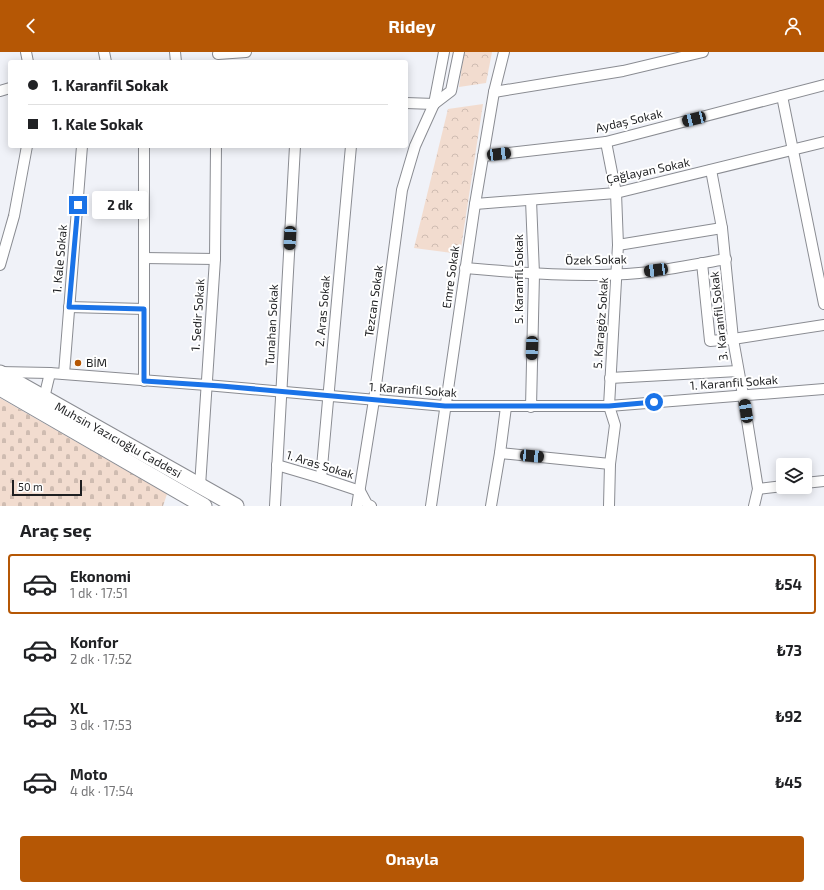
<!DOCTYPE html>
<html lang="tr">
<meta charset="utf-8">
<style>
body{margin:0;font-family:"Exo 2",sans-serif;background:#f6f6f6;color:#202124;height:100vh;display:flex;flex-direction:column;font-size:15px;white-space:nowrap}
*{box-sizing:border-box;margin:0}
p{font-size:13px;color:#757577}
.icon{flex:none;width:22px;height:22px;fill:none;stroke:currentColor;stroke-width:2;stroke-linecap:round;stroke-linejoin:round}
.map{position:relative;height:454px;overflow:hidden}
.sheet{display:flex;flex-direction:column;background:#fff;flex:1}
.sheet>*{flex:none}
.hud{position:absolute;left:8px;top:8px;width:400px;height:88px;border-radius:4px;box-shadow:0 2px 10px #0003;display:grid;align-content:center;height:88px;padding:0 20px;background:#fff}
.controls{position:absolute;left:776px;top:406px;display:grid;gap:8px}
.controls a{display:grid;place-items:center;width:36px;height:36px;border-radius:4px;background:#fff;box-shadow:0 2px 10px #0003;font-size:20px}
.scale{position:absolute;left:12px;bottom:10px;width:70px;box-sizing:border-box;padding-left:4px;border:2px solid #1e1f21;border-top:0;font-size:11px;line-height:14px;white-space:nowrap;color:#1e1f21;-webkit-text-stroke:3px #fff;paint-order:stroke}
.end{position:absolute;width:18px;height:18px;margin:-9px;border:5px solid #1a73e8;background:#fff;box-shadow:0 0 0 2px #fff}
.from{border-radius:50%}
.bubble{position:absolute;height:28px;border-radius:4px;background:#fff;box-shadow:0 2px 10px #0003;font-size:13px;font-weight:700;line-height:28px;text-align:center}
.car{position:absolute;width:12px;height:24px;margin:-12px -6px;border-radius:5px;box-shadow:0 0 3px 1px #0007;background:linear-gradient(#222 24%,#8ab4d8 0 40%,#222 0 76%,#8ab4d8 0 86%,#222 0)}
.hud b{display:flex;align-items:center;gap:14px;height:38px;font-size:15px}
.hud b+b{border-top:1px solid #e0e0e0}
.hud i{width:10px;height:10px;background:#202124}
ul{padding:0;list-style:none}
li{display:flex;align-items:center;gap:12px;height:60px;margin:0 8px 6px;padding:0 12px;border:2px solid transparent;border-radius:4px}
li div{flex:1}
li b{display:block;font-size:15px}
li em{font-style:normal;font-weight:700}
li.current{border-color:#b55705}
li>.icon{width:36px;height:36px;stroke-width:1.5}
h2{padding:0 20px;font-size:18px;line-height:48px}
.primary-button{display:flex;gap:8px;margin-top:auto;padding:8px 20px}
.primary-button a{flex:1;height:46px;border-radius:4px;background:#b55705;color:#fff;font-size:16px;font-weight:700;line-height:46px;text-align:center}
header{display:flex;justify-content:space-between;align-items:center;height:52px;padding:0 20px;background:#b55705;color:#fff;font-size:18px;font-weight:700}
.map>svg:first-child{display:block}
.forest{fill:url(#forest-crowns)}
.cemetery{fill:url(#cemetery-stones)}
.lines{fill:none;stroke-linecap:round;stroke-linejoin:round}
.street-casing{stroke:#8a8c92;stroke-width:12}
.secondary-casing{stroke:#8a8c92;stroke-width:17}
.street{stroke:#fff;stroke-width:10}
.secondary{stroke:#fff;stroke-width:15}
.route{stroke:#1a73e8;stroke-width:5}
.poi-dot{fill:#b55705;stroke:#fff;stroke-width:1.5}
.labels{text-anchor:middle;stroke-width:4;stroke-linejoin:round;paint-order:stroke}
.street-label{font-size:12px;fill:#1e1f21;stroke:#fff}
.poi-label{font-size:12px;fill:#1e1f21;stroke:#fff;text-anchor:start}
</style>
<header><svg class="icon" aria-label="back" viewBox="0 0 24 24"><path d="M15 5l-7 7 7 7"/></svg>Ridey<svg class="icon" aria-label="person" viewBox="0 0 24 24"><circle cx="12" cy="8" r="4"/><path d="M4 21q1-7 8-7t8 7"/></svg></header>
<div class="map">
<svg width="824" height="454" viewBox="0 0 824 454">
<defs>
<pattern id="forest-crowns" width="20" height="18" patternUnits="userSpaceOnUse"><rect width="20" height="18" fill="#f2dccf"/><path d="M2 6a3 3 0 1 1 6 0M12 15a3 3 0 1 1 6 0" fill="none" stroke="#cfbcb1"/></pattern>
<pattern id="cemetery-stones" width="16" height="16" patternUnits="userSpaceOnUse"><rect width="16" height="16" fill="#f2dccf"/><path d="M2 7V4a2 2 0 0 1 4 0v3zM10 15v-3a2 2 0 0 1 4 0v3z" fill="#cfbcb1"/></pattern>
</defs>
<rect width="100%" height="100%" fill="#f0f2f8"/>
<g class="forest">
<path d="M 464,0 L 492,0 L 486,31 L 459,35 Z"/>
<path d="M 483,52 L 460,202 L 414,196 L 448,57 Z"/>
</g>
<path class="cemetery" d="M 0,346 L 167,442 L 163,454 L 0,454 Z"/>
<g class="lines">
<defs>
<g id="street">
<path d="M 26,0 L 28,10"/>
<path d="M 104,0 L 106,10"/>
<path d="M 175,0 L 176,10"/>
<path d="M 218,2 L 246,0"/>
<path d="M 0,39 L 10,36"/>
<path d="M 494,40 L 623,19 L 703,0"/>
<path d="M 782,44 L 824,252"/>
<path d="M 406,51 L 434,52"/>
<path d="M 434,52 L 451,39 L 459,0"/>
<path d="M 606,90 L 616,141 L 618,193 L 609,354 L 615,373 L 610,412 L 609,454"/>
<path d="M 144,94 L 144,329"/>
<path d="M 483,104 L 606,90 L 824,33"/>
<path d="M 711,118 L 722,176 L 733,287 L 743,343 L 758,437 L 754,454"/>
<path d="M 475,152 L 616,141 L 824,90"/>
<path d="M 618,193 L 722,176"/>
<path d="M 144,206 L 215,207"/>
<path d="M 702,211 L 710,289 L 733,287 L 824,273"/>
<path d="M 0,213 L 14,164 L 27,94"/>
<path d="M 465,216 C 523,221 581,226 639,221 C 668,218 697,212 726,207"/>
<path d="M 69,255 L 144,257"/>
<path d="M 0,320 L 50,321 L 206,333 L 445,354 L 609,354 L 824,337"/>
<path d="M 64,322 L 82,94"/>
<path d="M 610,326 L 738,319"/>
<path d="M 44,346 L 50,321"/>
<path d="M 531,355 L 534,222 L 531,148"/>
<path d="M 500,401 L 610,412"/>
<path d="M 277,413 L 321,426 L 360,439 L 367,452 L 371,454"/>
<path d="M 321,426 L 351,94"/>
<path d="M 805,431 L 824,429"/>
<path d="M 200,434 L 215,207 L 216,94"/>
<path d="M 758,437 L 783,434"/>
<path d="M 275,454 L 295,94"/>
<path d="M 357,454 L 374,348 L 402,138 L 415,94 L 434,52 L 444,0"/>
<path d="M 431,454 L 475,152 L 494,40 L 504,0"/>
<path d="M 491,454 L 500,401 L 506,355"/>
</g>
<g id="secondary">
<path d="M 0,321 L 236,454"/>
<path d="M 0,336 L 204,454"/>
</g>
</defs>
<use href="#street" class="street-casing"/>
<use href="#secondary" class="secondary-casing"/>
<use href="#street" class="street"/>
<use href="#secondary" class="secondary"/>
</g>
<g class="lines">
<path class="route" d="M 78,153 L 69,255 L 144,257 L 144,329 L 221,334 L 445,354 L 609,354 L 654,350"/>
</g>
<circle class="poi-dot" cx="78" cy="311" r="4"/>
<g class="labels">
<g class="street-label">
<text transform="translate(629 69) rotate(-13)" y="4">Aydaş Sokak</text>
<text transform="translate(648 119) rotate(-12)" y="4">Çağlayan Sokak</text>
<text transform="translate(60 207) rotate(-85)" y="4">1. Kale Sokak</text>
<text transform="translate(596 208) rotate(-1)" y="4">Özek Sokak</text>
<text transform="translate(451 225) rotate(-82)" y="4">Emre Sokak</text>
<text transform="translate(519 227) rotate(-90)" y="4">5. Karanfil Sokak</text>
<text transform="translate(374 249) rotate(-82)" y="4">Tezcan Sokak</text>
<text transform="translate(323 259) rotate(-85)" y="4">2. Aras Sokak</text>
<text transform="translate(198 263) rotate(-86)" y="4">1. Sedir Sokak</text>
<text transform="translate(719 264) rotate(-96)" y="4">3. Karanfil Sokak</text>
<text transform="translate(601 271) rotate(-86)" y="4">5. Karagöz Sokak</text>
<text transform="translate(272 273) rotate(-87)" y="4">Tunahan Sokak</text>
<text transform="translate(734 331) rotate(-4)" y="4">1. Karanfil Sokak</text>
<text transform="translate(413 338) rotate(4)" y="4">1. Karanfil Sokak</text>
<text transform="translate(118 388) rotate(29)" y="4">Muhsin Yazıcıoğlu Caddesi</text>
<text transform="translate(320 413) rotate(17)" y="4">1. Aras Sokak</text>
</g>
<g class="poi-label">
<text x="86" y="315">BİM</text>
</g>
</g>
</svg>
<div class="controls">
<a><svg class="icon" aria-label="layers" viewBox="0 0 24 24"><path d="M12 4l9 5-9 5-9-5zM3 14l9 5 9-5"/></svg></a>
</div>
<div class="scale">50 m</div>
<i class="end from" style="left:654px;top:350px"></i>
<i class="end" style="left:78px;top:153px"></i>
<div class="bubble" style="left:92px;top:139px;width:56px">2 dk</div>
<i class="car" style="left:694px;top:67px;rotate:256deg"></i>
<i class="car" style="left:499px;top:102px;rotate:83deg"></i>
<i class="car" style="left:290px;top:186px;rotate:183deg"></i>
<i class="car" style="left:656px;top:218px;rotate:262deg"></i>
<i class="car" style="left:532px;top:296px;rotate:182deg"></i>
<i class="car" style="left:746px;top:359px;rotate:351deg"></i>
<i class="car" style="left:532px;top:404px;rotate:95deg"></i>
<div class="hud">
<b><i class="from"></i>1. Karanfil Sokak</b>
<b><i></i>1. Kale Sokak</b>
</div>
</div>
<section class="sheet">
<h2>Araç seç</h2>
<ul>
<li class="current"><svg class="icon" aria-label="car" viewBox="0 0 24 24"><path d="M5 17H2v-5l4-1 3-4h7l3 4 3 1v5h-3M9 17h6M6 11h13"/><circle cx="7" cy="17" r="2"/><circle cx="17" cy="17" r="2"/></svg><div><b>Ekonomi</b><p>1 dk · 17:51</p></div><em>₺54</em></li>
<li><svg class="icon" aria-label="car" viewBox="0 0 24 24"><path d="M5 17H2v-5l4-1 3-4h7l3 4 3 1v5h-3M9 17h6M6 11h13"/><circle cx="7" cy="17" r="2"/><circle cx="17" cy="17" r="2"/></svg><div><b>Konfor</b><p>2 dk · 17:52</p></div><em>₺73</em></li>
<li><svg class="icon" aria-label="car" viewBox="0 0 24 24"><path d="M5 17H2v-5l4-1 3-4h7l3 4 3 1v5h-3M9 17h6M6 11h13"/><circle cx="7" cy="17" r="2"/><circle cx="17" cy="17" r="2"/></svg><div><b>XL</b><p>3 dk · 17:53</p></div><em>₺92</em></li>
<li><svg class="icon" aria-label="car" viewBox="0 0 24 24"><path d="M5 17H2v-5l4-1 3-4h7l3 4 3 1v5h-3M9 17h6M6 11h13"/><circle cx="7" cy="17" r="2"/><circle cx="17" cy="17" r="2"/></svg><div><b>Moto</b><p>4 dk · 17:54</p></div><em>₺45</em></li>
</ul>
<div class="primary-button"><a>Onayla</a></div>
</section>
